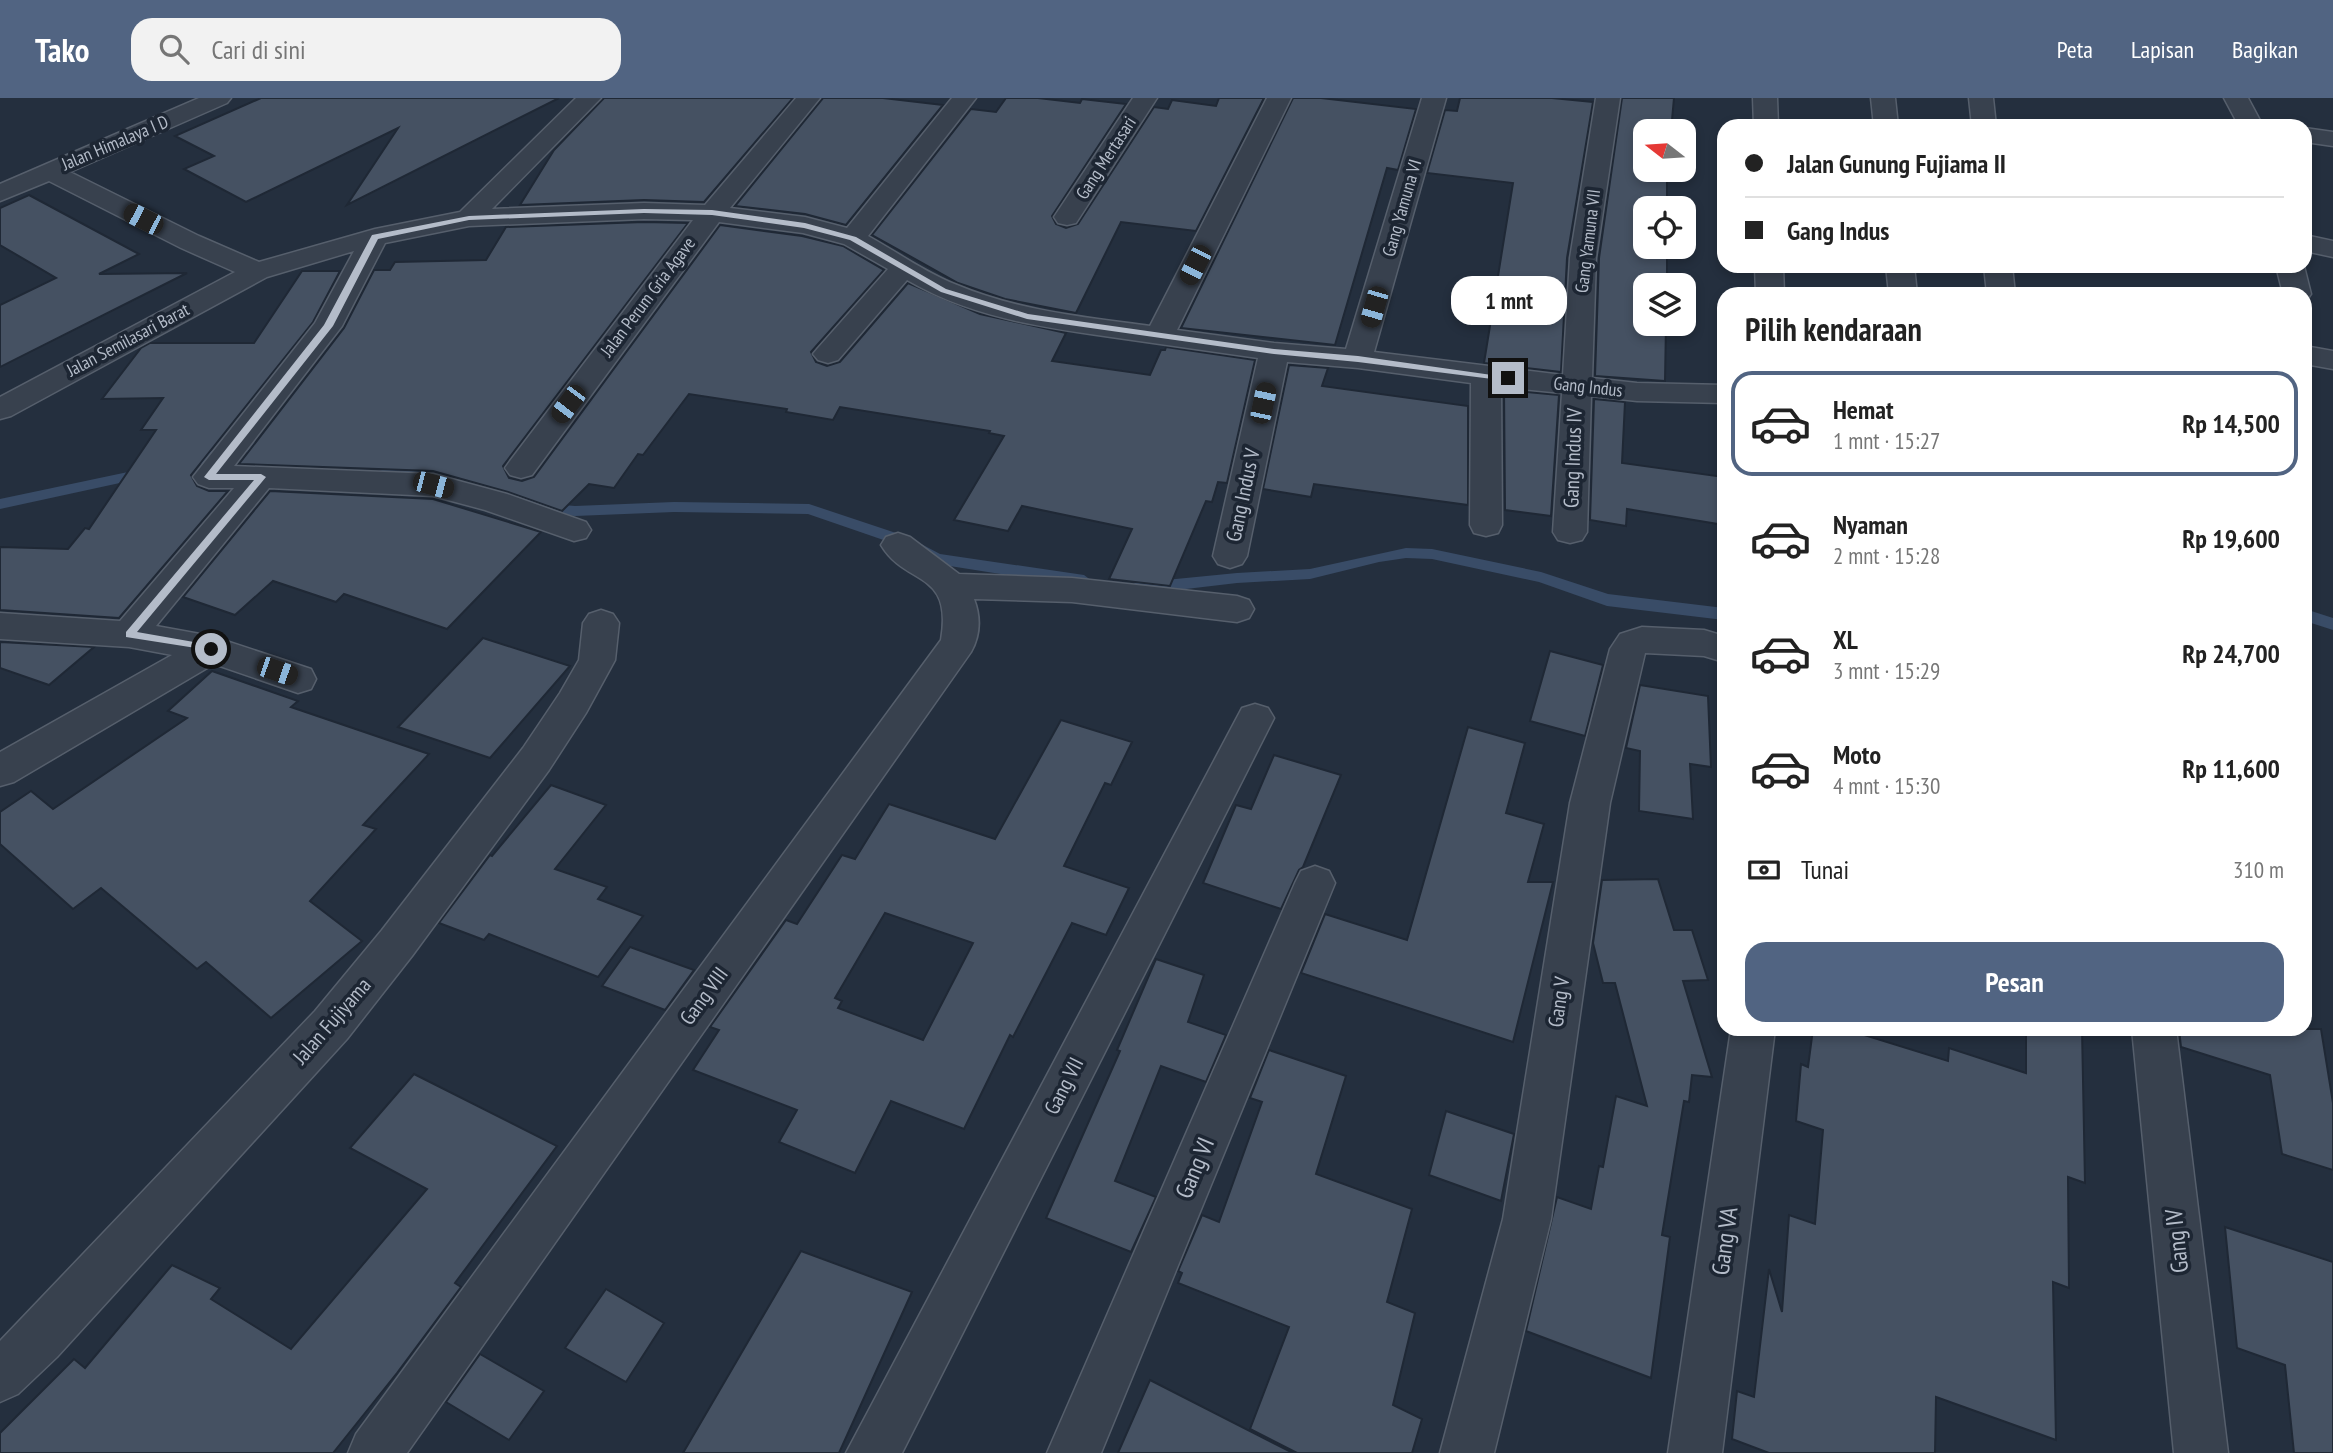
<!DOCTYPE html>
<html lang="id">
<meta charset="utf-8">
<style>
body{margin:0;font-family:"PT Sans Narrow",sans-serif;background:#f2f2f2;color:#222;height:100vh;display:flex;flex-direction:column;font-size:26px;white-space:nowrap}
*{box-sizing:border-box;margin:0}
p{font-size:23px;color:#767676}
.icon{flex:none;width:38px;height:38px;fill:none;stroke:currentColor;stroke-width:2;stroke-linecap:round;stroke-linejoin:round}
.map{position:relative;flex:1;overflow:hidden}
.drawer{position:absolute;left:1717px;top:189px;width:595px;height:749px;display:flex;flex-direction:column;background:#fff;border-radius:21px;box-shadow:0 4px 10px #0003}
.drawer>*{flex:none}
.guide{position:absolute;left:1717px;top:21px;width:595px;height:154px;border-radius:21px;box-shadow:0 4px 10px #0003;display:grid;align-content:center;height:154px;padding:0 28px;background:#fff}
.needle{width:46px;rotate:287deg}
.fabs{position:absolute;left:1633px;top:21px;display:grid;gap:14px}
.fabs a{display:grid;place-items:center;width:63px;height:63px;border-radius:14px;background:#fff;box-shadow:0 4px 10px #0003;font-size:35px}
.end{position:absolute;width:32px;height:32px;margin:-16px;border:9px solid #b4bcc9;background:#111;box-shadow:0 0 0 4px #111}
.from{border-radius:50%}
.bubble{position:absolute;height:49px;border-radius:21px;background:#fff;box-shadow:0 4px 10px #0003;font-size:23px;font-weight:800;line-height:49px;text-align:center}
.car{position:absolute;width:21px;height:42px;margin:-21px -10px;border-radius:9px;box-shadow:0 0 5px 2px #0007;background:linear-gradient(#222 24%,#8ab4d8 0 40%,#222 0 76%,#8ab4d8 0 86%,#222 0)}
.guide b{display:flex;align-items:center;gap:24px;height:66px;font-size:26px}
.guide b+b{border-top:2px solid #e0e0e0}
.guide i{width:18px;height:18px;background:#222}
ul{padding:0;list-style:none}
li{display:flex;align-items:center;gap:21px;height:105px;margin:0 14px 10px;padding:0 14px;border:4px solid transparent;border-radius:21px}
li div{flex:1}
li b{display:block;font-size:26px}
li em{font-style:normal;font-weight:800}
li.selected{border-color:#516482}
li>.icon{width:63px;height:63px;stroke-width:1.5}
h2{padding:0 28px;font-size:32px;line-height:84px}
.pay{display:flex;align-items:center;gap:18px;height:77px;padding:0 28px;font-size:26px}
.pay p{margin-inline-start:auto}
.button{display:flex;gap:14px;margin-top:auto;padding:14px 28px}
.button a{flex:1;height:80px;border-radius:21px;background:#516482;color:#fff;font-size:28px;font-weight:800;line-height:80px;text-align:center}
header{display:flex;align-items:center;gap:42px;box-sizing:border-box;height:98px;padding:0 35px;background:#516482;color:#fff}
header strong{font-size:33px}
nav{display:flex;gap:38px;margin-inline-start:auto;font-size:24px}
.search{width:490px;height:63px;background:#f2f2f2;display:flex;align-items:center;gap:18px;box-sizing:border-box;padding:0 24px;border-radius:21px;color:#767676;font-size:26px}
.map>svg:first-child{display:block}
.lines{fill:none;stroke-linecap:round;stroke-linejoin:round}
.stream{fill:#394c67;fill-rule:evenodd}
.building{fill:#455162;stroke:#1f2835;stroke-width:2;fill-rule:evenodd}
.minor-casing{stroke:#565f6c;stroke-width:3}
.minor{fill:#38414e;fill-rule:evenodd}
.route{fill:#b4bcc9}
.labels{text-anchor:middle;stroke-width:7;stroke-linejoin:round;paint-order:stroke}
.far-street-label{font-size:18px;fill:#b4bcc9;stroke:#1d2633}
.street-label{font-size:21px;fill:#b4bcc9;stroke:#1d2633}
.near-street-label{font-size:24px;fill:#b4bcc9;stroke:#1d2633}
</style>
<header>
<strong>Tako</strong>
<div class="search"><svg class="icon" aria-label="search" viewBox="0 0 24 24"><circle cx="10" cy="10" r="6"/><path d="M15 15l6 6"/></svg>Cari di sini</div>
<nav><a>Peta</a><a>Lapisan</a><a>Bagikan</a></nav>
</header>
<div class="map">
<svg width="2333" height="1355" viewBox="0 0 2333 1355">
<rect width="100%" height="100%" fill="#242f3e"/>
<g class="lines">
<g class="stream">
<path d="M 264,343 L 281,346 L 283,349 L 276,354 L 240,354 L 181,372 L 174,367 L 176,364 L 228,348 Z"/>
<path d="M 376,362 L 439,378 L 441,381 L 434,386 L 371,370 L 369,367 L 371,364 Z"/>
<path d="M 147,370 L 152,372 L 154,375 L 152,378 L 0,411 L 0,401 Z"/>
<path d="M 519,397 L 552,406 L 575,408 L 674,404 L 809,406 L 908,439 L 940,456 L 1084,477 L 1092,483 L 1084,489 L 937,466 L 898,447 L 808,416 L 674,414 L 575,418 L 552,416 L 514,405 L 512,402 Z"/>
<path d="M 1406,450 L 1432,451 L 1541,474 L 1608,496 L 1724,510 L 1724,522 L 1607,508 L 1539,484 L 1432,461 L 1406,460 L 1379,464 L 1310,481 L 1237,485 L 1135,497 L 1127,491 L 1135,485 L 1237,475 L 1310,471 Z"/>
<path d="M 2305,511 L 2333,520 L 2333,532 L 2305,523 Z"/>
</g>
</g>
<g class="building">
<path d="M 261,0 L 559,0 L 347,107 L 398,30 L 246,104 L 184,71 L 214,58 L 175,38 Z"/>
<path d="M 604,0 L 793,0 L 704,104 L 644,102 L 520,107 L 554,52 Z"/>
<path d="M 823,0 L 883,0 L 943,7 L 846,127 L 805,116 L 735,108 Z"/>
<path d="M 1006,0 L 1038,0 L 1080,5 L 1082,1 L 1126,6 L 1052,118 L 1056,126 L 1066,130 L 1078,126 L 1154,9 L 1168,11 L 1172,2 L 1216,8 L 1219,0 L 1264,0 L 1196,133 L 1121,124 L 1076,215 L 1005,201 L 958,185 L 872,137 L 971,11 L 996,14 Z"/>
<path d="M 1293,0 L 1321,0 L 1416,11 L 1398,72 L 1387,70 L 1335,247 L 1181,230 Z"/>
<path d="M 1460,0 L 1552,0 L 1593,4 L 1567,160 L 1561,274 L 1484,265 L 1513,85 L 1427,75 L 1445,12 L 1457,13 Z"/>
<path d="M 1622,0 L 1674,0 L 1671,33 L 1645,33 L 1645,72 L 1667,72 L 1667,110 L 1645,110 L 1645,149 L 1667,149 L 1667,187 L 1645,187 L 1645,226 L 1666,226 L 1665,283 L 1595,278 L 1599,160 Z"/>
<path d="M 29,97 L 139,156 L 99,176 L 187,175 L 0,269 L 0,207 L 56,180 L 0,147 L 0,110 Z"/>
<path d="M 644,124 L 688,125 L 503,368 L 509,380 L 522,383 L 534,379 L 720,127 L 802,138 L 843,148 L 884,172 L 811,254 L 816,264 L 827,268 L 840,264 L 908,185 L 980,216 L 1066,235 L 1052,263 L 1150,277 L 1161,252 L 1165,252 L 1166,249 L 1255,262 L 1227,385 L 1218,384 L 1212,404 L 1206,403 L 1170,488 L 1109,481 L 1132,431 L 1022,408 L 1008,433 L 954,422 L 1004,338 L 989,335 L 990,333 L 840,309 L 833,322 L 786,314 L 787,311 L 689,296 L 643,357 L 638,356 L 614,390 L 589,386 L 562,413 L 508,394 L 433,373 L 239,366 L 344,230 L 374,172 L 390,172 L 395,164 L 486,162 L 506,129 Z"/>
<path d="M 302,173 L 340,173 L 313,224 L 191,377 L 197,388 L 209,393 L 228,393 L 119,520 L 0,512 L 0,449 L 68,451 L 85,430 L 89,431 L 156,332 L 141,332 L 163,300 L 102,301 L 141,250 L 150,245 L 254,245 Z"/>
<path d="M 1289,267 L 1328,270 L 1322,288 L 1468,308 L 1468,407 L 1314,386 L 1311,399 L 1263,391 Z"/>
<path d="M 1504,292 L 1559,297 L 1551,418 L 1505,412 Z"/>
<path d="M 1594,301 L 1625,304 L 1622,365 L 1724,379 L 1724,427 L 1627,411 L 1626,428 L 1590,422 Z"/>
<path d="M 270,393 L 433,401 L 541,434 L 447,531 L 344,496 L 336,504 L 273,483 L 235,517 L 183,499 Z"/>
<path d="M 483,540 L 570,568 L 490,660 L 398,629 Z"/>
<path d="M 0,544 L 94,549 L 49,587 L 0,570 Z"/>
<path d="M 1550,553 L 1603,567 L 1585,638 L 1530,623 Z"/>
<path d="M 212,573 L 298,603 L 291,609 L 429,656 L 363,727 L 376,731 L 310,803 L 362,843 L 271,920 L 206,864 L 197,871 L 101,790 L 73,811 L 0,746 L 0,714 L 31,693 L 53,711 L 187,620 L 168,613 Z"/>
<path d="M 1640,587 L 1708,598 L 1711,669 L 1690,666 L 1693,721 L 1639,713 L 1640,653 L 1626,650 Z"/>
<path d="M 1061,622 L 1132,644 L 1111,687 L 1105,685 L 1064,768 L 1129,790 L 1106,837 L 1072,825 L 1013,939 L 1010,937 L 964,1031 L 891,1003 L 855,1075 L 779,1044 L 797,1012 L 693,972 L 719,932 L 710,929 L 786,822 L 797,826 L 842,757 L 855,761 L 889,706 L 995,741 ZM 885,815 L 973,845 L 923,942 L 838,910 L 842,903 L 835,900 Z"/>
<path d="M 1468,629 L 1525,645 L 1506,715 L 1544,726 L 1528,784 L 1553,784 L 1513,944 L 1301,875 L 1325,816 L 1407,842 Z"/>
<path d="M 1274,657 L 1341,677 L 1303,769 L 1299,772 L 1281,811 L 1203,785 L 1236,707 L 1251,711 Z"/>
<path d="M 551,687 L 606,707 L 555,771 L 607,789 L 598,801 L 643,818 L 598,879 L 489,836 L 484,842 L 439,825 L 490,757 L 492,758 Z"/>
<path d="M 1658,781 L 1674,832 L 1692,832 L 1708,882 L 1683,883 L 1712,979 L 1692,977 L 1689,1004 L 1684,1003 L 1662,1137 L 1670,1139 L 1651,1280 L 1526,1233 L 1557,1099 L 1591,1111 L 1599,1068 L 1603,1069 L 1616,998 L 1647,1008 L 1615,885 L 1603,885 L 1593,845 L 1602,782 Z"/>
<path d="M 630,849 L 694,872 L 665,912 L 602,888 Z"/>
<path d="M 1156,861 L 1204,877 L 1188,924 L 1226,937 L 1206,984 L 1161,968 L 1115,1083 L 1156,1099 L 1131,1154 L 1046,1120 L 1120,953 L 1117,952 Z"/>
<path d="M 1813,931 L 1845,931 L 1948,963 L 1949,950 L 2026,975 L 2026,931 L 2082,931 L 2085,1085 L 2068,1079 L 2069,1190 L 2053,1184 L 2056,1342 L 1936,1299 L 1935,1355 L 1769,1355 L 1732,1341 L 1737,1293 L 1754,1299 L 1769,1171 L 1782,1214 L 1789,1117 L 1815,1126 L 1823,1032 L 1796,1023 L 1801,966 L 1808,969 Z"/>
<path d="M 2179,931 L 2321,931 L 2333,1005 L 2333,1072 L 2282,1056 L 2270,977 L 2181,949 Z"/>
<path d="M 1269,952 L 1346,978 L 1316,1076 L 1412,1111 L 1387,1204 L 1415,1215 L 1393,1307 L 1422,1321 L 1412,1355 L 1297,1355 L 1250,1331 L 1289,1229 L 1178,1185 L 1182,1175 L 1178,1173 L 1202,1117 L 1219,1124 L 1262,1004 L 1250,1000 Z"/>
<path d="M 414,976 L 557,1048 L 455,1185 L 461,1189 L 397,1275 L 333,1355 L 0,1355 L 0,1335 L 74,1261 L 85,1270 L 172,1167 L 220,1190 L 211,1201 L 291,1251 L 427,1091 L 350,1050 Z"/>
<path d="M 1446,1013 L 1514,1036 L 1501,1103 L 1429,1077 Z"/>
<path d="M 2225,1129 L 2333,1164 L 2333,1355 L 2294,1355 L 2285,1267 L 2237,1250 Z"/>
<path d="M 801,1153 L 912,1194 L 839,1355 L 683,1355 Z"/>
<path d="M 606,1191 L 664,1225 L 626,1284 L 565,1250 Z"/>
<path d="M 480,1256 L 544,1293 L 509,1342 L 446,1304 Z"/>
<path d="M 1150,1282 L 1293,1355 L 1118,1355 Z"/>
</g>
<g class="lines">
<defs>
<g id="minor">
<path d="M 199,0 L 231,0 L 227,5 L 70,74 L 199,138 L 259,164 L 375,131 L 460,114 L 576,0 L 601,0 L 492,111 L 644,105 L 705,107 L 796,0 L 820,0 L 730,110 L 805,119 L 847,130 L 952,0 L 976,0 L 868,138 C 897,154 926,175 957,187 C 1019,213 1085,219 1150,228 L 1267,0 L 1291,0 L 1177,232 L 1274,245 L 1346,251 L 1422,0 L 1446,0 L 1374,254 L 1563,277 L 1570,160 L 1596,0 L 1620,0 L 1596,160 L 1592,280 L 1637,285 L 1724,287 L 1724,305 L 1637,303 L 1591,298 L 1587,434 L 1582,442 L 1570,445 L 1558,442 L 1553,434 L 1562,295 L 1501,289 L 1502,427 L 1498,435 L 1486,438 L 1474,435 L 1470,427 L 1471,285 L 1358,270 L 1287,264 L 1247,458 L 1242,466 L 1230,470 L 1218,466 L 1213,458 L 1258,260 C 1209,253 1160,246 1111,239 C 1039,229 971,219 907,182 L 838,262 L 828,265 L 818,262 L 813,256 L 818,250 L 888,171 L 844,146 L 803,135 L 719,124 L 532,377 L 521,380 L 510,377 L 505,370 L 510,363 L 693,122 L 644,121 L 469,128 L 385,145 L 342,228 L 234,368 L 433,376 L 507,396 L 586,424 L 591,432 L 586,440 L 574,443 L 485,412 L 433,398 L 269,390 L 156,528 L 211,538 L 311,571 L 316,581 L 311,591 L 298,595 L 214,566 L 14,684 L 0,688 L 0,654 L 172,557 L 129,549 L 0,541 L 0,515 L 120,523 L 234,390 L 209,390 L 198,386 L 193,379 L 315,225 L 354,153 L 267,179 L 11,318 L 0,321 L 0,299 L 235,174 L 181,150 L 49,83 L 0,103 L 0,86 Z"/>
<path d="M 1133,0 L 1157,0 L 1076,125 L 1067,127 L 1058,125 L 1054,119 Z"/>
<path d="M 1753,0 L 1777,0 L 1778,28 L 1754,28 Z"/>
<path d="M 1871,0 L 1895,0 L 1898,28 L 1874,28 Z"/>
<path d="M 1969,0 L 1993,0 L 1996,28 L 1972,28 Z"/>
<path d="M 2224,0 L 2248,0 L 2263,28 L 2239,28 Z"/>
<path d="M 2305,30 L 2333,34 L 2333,48 L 2305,44 Z"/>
<path d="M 2305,137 L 2333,143 L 2333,159 L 2305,153 Z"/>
<path d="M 1755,168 L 1783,168 L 1784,196 L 1756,196 Z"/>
<path d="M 1886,168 L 1914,168 L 1917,196 L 1889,196 Z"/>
<path d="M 1984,168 L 2012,168 L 2015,196 L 1987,196 Z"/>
<path d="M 2276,168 L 2304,168 L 2311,196 L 2307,202 L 2305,202 L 2305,196 L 2283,196 Z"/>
<path d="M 2305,248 L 2333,253 L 2333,271 L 2305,266 Z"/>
<path d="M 898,435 L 910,439 L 959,476 L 1072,480 L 1237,498 L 1249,502 L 1254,511 L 1249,520 L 1237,524 L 1072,504 L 974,501 C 981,519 980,538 971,554 L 407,1355 L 348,1355 L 356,1336 L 941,542 C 953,471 906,489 881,447 L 886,439 Z"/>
<path d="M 601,512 L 613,516 L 619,525 L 615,562 L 586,615 L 549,672 L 412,858 L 347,941 L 57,1259 L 18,1296 L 0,1304 L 0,1243 L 315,913 L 382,832 L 523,650 L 560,595 L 579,562 L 583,525 L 589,516 Z"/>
<path d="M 1642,529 L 1704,532 L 1724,538 L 1724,564 L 1704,558 L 1645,555 L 1610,705 L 1551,1121 L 1494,1355 L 1440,1355 L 1503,1121 L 1570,705 L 1610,551 L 1620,536 Z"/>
<path d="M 1255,606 L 1268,610 L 1274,620 L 902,1355 L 846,1355 L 1242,610 Z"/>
<path d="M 1315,768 L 1329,773 L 1335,785 L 1101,1355 L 1047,1355 L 1295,785 L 1301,773 Z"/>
<path d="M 1731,931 L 1775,931 L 1722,1355 L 1668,1355 Z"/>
<path d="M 2132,931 L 2176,931 L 2228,1355 L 2174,1355 Z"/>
</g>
</defs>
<use href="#minor" class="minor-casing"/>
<use href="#minor" class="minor"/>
</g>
<path class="route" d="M 644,111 L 712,112 L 805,125 L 856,139 L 946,191 L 1028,216 L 1274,251 L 1358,258 L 1513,280 L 1508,283 L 1358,264 L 1274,256 L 1027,221 L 941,194 L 850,142 L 804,130 L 712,117 L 644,115 L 469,122 L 378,141 L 333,228 L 216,376 L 261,376 L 266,379 L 137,534 L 211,547 L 216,551 L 215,553 L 126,539 L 126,534 L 254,382 L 209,382 L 204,379 L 324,227 L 372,137 L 469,118 Z"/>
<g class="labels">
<g class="far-street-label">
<text transform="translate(115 45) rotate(-23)" y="6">Jalan Himalaya I D</text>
<text transform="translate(1106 60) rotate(-57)" y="6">Gang Mertasari</text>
<text transform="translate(1402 110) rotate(-74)" y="6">Gang Yamuna VI</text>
<text transform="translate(1588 143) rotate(-83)" y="6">Gang Yamuna VII</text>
<text transform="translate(648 199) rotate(-53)" y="6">Jalan Perum Gria Agave</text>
<text transform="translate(128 242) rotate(-28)" y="6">Jalan Semilasari Barat</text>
<text transform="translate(1588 289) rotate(6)" y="6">Gang Indus</text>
</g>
<g class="street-label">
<text transform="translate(1573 360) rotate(-88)" y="7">Gang Indus IV</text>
<text transform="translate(1243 397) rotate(-78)" y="7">Gang Indus V</text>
<text transform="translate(704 898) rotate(-54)" y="7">Gang VIII</text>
<text transform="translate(1559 904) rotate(-82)" y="7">Gang V</text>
<text transform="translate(332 923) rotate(-49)" y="7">Jalan Fujiyama</text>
<text transform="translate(1064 988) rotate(-63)" y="7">Gang VII</text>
</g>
<g class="near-street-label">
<text transform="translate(1195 1070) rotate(-67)" y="8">Gang VI</text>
<text transform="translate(1725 1143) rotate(-82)" y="8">Gang VA</text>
<text transform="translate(2177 1143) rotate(-96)" y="8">Gang IV</text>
</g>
</g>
</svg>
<div class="fabs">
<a><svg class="needle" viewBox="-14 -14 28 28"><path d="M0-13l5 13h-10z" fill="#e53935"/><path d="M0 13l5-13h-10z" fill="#767676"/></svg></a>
<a><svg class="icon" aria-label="locate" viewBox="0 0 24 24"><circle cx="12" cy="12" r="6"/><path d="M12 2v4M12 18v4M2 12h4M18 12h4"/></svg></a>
<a><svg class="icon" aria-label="layers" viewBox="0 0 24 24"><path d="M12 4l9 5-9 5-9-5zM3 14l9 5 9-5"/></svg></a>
</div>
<i class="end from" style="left:211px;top:551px"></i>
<i class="end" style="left:1508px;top:280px"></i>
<div class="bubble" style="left:1451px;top:178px;width:116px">1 mnt</div>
<i class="car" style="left:143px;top:121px;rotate:297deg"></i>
<i class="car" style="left:1195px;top:167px;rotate:207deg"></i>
<i class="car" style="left:1374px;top:209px;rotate:196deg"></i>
<i class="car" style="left:1263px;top:305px;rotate:12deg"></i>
<i class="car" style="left:568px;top:306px;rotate:217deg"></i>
<i class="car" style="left:433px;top:387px;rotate:105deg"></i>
<i class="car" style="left:277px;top:573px;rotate:109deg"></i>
<div class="guide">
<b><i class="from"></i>Jalan Gunung Fujiama II</b>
<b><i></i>Gang Indus</b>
</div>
<section class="drawer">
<h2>Pilih kendaraan</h2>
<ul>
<li class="selected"><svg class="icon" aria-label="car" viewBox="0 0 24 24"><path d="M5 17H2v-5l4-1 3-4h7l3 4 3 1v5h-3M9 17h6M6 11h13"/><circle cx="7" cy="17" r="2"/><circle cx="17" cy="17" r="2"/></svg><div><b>Hemat</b><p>1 mnt · 15:27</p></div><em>Rp 14,500</em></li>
<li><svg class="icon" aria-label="car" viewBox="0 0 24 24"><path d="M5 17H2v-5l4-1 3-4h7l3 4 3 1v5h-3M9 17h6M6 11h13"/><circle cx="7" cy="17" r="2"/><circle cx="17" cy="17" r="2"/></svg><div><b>Nyaman</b><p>2 mnt · 15:28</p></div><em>Rp 19,600</em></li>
<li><svg class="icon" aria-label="car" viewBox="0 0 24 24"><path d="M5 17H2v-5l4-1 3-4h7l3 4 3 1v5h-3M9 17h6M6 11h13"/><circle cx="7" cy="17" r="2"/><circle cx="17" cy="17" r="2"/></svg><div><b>XL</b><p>3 mnt · 15:29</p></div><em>Rp 24,700</em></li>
<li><svg class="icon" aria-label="car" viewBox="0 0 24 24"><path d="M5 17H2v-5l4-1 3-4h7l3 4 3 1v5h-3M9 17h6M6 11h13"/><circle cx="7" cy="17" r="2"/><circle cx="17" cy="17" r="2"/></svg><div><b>Moto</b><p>4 mnt · 15:30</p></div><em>Rp 11,600</em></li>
</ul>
<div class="pay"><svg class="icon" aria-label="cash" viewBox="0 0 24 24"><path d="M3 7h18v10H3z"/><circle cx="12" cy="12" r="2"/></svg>Tunai<p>310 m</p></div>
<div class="button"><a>Pesan</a></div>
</section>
</div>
